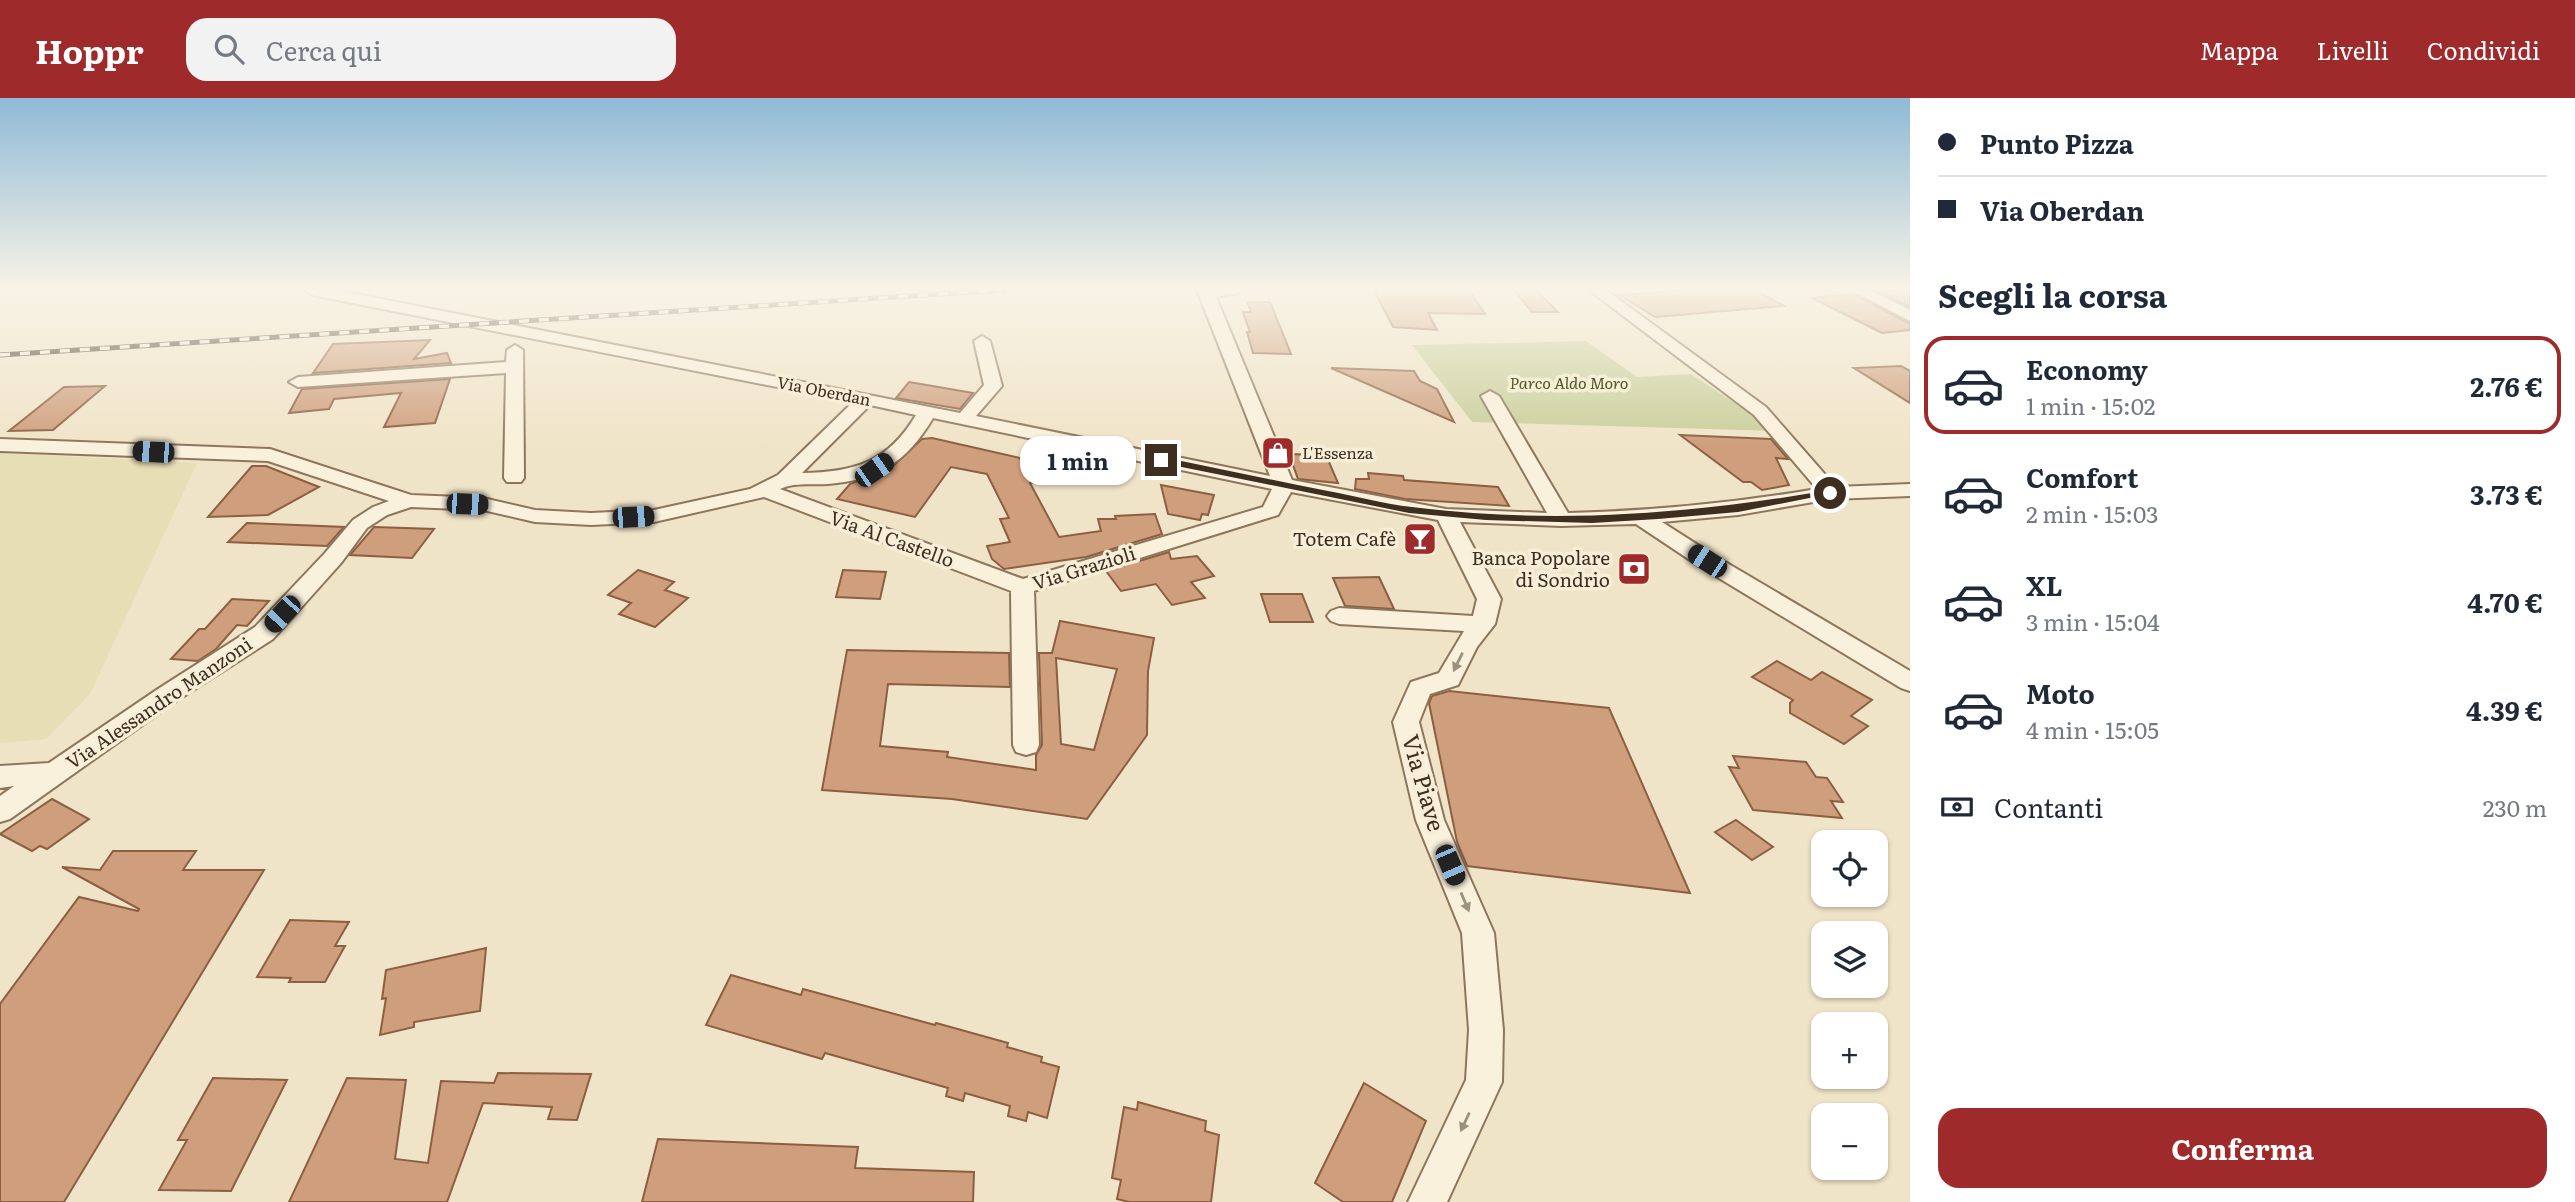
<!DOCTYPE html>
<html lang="it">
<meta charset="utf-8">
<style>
body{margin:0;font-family:Literata,serif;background:#f2f2f3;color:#1f2937;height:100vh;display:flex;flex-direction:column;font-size:26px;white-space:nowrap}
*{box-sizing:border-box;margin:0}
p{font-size:23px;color:#747a83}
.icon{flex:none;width:38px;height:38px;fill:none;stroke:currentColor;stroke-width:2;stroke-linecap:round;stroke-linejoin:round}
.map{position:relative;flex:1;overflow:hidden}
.sheet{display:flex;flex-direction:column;background:#fff;width:665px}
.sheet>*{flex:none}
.hud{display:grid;align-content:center;height:154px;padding:0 28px;background:#fff}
.controls{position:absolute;left:1811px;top:732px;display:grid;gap:14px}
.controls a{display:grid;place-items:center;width:77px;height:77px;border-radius:14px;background:#fff;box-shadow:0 2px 5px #0004;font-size:35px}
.end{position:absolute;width:32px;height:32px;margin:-16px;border:9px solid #3d2e20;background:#fff;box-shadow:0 0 0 4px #fff}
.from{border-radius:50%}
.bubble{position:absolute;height:49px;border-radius:21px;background:#fff;box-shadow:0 2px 5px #0004;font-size:23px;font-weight:700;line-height:49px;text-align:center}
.car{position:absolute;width:21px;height:42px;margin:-21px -10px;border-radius:9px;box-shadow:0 0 5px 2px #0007;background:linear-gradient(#222 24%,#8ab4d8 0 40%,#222 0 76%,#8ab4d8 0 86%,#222 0)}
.hud b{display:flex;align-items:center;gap:24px;height:66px;font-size:26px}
.hud b+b{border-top:2px solid #e0e1e3}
.hud i{width:18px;height:18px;background:#1f2937}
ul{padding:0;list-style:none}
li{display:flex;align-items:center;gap:21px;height:98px;margin:0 14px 10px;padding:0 14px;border:4px solid transparent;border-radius:21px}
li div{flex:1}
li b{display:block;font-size:26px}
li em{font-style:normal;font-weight:700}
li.selected{border-color:#9e2a2b}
li>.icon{width:63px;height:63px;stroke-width:1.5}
h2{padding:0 28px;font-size:32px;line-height:84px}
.pay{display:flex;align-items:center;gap:18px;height:77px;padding:0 28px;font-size:26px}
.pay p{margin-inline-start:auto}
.primary-button{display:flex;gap:14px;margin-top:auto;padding:14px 28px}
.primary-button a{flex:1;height:80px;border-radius:21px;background:#9e2a2b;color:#fff;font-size:28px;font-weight:700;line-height:80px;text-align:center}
header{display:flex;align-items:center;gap:42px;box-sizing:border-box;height:98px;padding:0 35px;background:#9e2a2b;color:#fff}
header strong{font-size:33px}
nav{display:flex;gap:38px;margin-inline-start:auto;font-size:24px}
.search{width:490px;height:63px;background:#f2f2f3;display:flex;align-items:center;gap:18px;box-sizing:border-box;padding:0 24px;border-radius:21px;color:#747a83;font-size:26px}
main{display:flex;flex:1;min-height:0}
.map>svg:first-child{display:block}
.farmland{fill:#e6deb5}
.green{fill:#c9cf9b}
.building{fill:#cf9f7d;stroke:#8d5f41;stroke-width:2;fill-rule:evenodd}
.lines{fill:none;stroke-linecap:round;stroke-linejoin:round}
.minor-casing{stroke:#8d765c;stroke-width:4}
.minor{fill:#faf1dc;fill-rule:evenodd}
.rail-casing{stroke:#3d2e20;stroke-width:5}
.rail{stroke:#f7eed8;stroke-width:3.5;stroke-dasharray:10;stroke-linecap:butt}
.oneway{fill:#9c907e}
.route{fill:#3d2e20}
.labels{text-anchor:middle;stroke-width:7;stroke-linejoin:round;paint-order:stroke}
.far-park-label{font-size:16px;font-style:italic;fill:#4d5a26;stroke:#f7eed8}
.far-street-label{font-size:16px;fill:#3d2e20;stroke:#f7eed8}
.far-poi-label{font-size:16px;fill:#3d2e20;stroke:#f7eed8;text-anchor:start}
.street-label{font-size:19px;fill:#3d2e20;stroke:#f7eed8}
.poi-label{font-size:19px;fill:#3d2e20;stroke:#f7eed8;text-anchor:end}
.near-street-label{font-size:23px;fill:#3d2e20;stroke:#f7eed8}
</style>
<header>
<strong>Hoppr</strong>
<div class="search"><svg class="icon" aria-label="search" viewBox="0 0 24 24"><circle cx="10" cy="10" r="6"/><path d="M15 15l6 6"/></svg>Cerca qui</div>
<nav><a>Mappa</a><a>Livelli</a><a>Condividi</a></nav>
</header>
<main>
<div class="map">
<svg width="1910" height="1104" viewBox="0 0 1910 1104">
<rect width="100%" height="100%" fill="#f0e4c8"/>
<path class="farmland" d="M 0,355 L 197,365 L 90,596 L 46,641 L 0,645 Z"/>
<path class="green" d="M 1586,243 L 1637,279 L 1691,276 L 1777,333 L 1472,324 L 1412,247 Z"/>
<g class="building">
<path d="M 1374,192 L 1469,192 L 1485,216 L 1428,215 L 1437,232 L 1393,229 Z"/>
<path d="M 1514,192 L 1536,192 L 1558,214 L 1532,214 Z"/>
<path d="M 1686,192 L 1755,192 L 1784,208 L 1655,219 L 1619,197 Z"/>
<path d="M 1910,192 L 1910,209 L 1880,194 L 1902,192 Z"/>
<path d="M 1853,196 L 1910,226 L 1910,232 L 1882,235 L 1812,200 Z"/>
<path d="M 1247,204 L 1270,204 L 1291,256 L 1253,255 L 1247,234 L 1250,234 L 1243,214 L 1251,214 Z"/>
<path d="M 430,242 L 414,261 L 447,255 L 451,265 L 313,275 L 333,246 Z"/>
<path d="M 1901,268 L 1910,273 L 1910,305 L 1854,270 Z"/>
<path d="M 1331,270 L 1414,273 L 1420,283 L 1437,291 L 1454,324 Z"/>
<path d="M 450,281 L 435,325 L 384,329 L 401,295 L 334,301 L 329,311 L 289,315 L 302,291 Z"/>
<path d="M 909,284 L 973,295 L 960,311 L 896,300 Z"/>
<path d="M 105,288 L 53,332 L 9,333 L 64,289 Z"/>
<path d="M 1680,337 L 1771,341 L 1788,361 L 1776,360 L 1789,387 L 1762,392 L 1751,384 L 1743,384 Z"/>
<path d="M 932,340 L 1020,360 L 1033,385 L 1030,385 L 1059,439 L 1101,433 L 1098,421 L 1116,421 L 1115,418 L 1155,416 L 1162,436 L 1086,459 L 1004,471 L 992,461 L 987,448 L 1010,444 L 1000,421 L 1009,420 L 987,376 L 951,369 L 915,419 L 837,401 L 850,386 L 891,370 L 922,341 Z"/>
<path d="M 1289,356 L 1326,357 L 1338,385 L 1298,381 Z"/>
<path d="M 252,368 L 266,368 L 319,389 L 268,417 L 208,419 Z"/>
<path d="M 1368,375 L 1403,378 L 1404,382 L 1498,389 L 1509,408 L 1405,401 L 1355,391 L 1356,381 L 1369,381 Z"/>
<path d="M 1161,387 L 1214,397 L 1208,417 L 1202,416 L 1200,422 L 1168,416 Z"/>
<path d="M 247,425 L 344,429 L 327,448 L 228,444 Z"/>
<path d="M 374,429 L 434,431 L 412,460 L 350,457 Z"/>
<path d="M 1169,454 L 1171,461 L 1197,458 L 1214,478 L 1191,484 L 1205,500 L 1172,507 L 1156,486 L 1121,493 L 1106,473 Z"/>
<path d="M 638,472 L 674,484 L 665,492 L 688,500 L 655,529 L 619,516 L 631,505 L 608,497 Z"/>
<path d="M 843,472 L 886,474 L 880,501 L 836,499 Z"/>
<path d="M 1379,479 L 1394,511 L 1345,508 L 1333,480 Z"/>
<path d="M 1261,496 L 1302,496 L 1313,524 L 1270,524 Z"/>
<path d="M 232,501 L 269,503 L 247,528 L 237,527 L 216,551 L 198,563 L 171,561 L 199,531 L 205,531 Z"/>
<path d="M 1060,523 L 1154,540 L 1148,573 L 1147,637 L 1087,721 L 952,701 L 822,692 L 847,552 L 1009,555 L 1010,589 L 888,586 L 880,648 L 948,654 L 947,659 L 1036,672 L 1036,657 L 1042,647 L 1039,555 L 1052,555 ZM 1056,560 L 1117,571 L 1094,652 L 1061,646 Z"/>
<path d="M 1777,563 L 1811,582 L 1822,574 L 1872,602 L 1851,618 L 1868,628 L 1844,646 L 1790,615 L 1790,605 L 1793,602 L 1752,579 Z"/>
<path d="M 1449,593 L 1609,610 L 1690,795 L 1467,768 L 1457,744 L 1429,605 L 1432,598 Z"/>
<path d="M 1733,658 L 1806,664 L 1816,679 L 1827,680 L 1843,704 L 1831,703 L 1842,720 L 1753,712 L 1729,669 L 1739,670 Z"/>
<path d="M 52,701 L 89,721 L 47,751 L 40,748 L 32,753 L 0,736 Z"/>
<path d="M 1736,722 L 1773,749 L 1752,762 L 1715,734 Z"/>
<path d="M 113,753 L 196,753 L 183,772 L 264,772 L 64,1104 L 0,1104 L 0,906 L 79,799 L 138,813 L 139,811 L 62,769 L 100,772 Z"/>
<path d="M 290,822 L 349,824 L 335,848 L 345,848 L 325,884 L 289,884 L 291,880 L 257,879 Z"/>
<path d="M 486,850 L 480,913 L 414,924 L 414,929 L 380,937 L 386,900 L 382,901 L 386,872 Z"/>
<path d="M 731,877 L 801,897 L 803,891 L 935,927 L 936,925 L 1008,945 L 1007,949 L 1042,959 L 1041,964 L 1059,969 L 1047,1020 L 1028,1014 L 1026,1023 L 1008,1018 L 1010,1008 L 965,995 L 963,1003 L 946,998 L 948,990 L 885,972 L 825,955 L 822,961 L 706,927 Z"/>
<path d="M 498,975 L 591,976 L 577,1022 L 548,1021 L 552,1009 L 483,1005 L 447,1104 L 289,1104 L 347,980 L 406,982 L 395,1061 L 428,1065 L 441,983 L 494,985 Z"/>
<path d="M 213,980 L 287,982 L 231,1093 L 159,1092 L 187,1042 L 178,1042 Z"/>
<path d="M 1364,985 L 1426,1023 L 1392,1104 L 1343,1104 L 1315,1085 Z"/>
<path d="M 1138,1004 L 1206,1023 L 1205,1033 L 1219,1037 L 1211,1104 L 1129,1104 L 1117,1101 L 1121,1082 L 1112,1080 L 1124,1009 L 1137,1012 Z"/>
<path d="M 658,1041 L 858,1049 L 855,1070 L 974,1074 L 973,1104 L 642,1104 Z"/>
</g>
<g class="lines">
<defs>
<g id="minor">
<path d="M 305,192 L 336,192 L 960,315 L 984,287 L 974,243 L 982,238 L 990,243 L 1002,288 L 976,318 L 1270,378 L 1197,192 L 1240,192 L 1238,195 L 1216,199 L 1292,382 L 1446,411 L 1547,415 L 1481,298 L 1490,293 L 1499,298 L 1568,415 C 1652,413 1734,405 1817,391 L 1754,317 L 1589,192 L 1606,192 L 1766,309 L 1836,389 L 1910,386 L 1910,398 L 1831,401 L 1738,417 L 1662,424 L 1715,458 L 1910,573 L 1910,593 L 1901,590 L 1699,468 L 1636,426 L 1561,428 L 1460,424 L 1501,501 L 1495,526 L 1477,549 L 1458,587 L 1430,596 L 1419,624 L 1444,722 L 1494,835 L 1503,932 L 1502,984 L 1447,1104 L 1408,1104 L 1466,982 L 1469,932 L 1462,835 L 1416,722 L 1393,624 L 1411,584 L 1439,575 L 1464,533 L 1339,526 L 1331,523 L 1327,518 L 1331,513 L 1339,510 L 1473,518 L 1477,501 L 1438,422 L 1291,394 L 1278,417 L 1034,493 L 1039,647 L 1036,654 L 1026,657 L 1016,654 L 1013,647 L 1011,493 L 764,399 L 654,424 L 591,427 L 535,424 L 483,412 L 411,409 L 387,417 L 367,430 L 341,465 L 273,541 L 176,603 L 10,721 L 0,724 L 0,698 L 14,688 L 0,690 L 0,668 L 49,665 L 158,591 L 255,529 L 325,455 L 353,422 L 373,409 L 389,403 L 268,363 L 0,353 L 0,341 L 270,351 L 411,397 L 483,400 L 535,412 L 591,415 L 654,412 L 750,391 L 778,377 L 853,304 L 312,197 ZM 870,307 L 916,317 C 888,364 856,374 802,375 ZM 933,320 L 1272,391 L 1263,409 L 1023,481 L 780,391 C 794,384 812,387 828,386 C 878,382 907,364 933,320 Z"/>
<path d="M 1851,192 L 1870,192 L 1910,212 L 1910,223 Z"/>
<path d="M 515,247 L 523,252 L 524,380 L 521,384 L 507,384 L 504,380 L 506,275 L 298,289 L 289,284 L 298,279 L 506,264 L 507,252 Z"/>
</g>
</defs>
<use href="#minor" class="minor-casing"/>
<use href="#minor" class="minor"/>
<defs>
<path id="rail" d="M 0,257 L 1003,192"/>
</defs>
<use href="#rail" class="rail-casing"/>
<use href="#rail" class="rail"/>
</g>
<defs><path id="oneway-solid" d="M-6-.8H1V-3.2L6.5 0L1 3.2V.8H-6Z" transform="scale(1.75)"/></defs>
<g class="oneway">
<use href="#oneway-solid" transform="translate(1458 564) rotate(116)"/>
<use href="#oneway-solid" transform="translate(1465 804) rotate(67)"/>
<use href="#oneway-solid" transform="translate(1465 1024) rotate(115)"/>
</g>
<linearGradient id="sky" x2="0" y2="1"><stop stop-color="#8fbad6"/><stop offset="0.55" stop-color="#f8f3e6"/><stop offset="1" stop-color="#f8f3e6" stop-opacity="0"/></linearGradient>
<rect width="1910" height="347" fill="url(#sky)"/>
<path class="route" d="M 1161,359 C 1216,370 1272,382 1328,393 C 1356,398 1384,406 1412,409 C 1552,427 1692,416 1830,392 L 1835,395 L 1738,414 L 1658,421 L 1592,425 L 1486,422 L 1409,415 L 1157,364 L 1157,360 Z"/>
<defs>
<symbol id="shop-square" viewBox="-11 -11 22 22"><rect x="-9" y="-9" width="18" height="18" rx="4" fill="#9e2a2b" stroke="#f7eed8"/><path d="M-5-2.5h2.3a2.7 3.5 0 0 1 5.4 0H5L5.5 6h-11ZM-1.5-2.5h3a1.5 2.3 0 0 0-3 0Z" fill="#fff"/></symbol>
<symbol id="bar-square" viewBox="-11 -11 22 22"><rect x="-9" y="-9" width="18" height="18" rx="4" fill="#9e2a2b" stroke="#f7eed8"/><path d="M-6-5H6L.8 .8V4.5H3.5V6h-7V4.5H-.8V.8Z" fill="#fff"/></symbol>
<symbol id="bank-square" viewBox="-11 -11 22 22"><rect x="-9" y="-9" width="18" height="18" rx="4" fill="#9e2a2b" stroke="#f7eed8"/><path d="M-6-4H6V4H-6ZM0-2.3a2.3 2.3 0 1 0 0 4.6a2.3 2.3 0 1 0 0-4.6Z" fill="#fff"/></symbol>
</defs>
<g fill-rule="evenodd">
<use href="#shop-square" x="1259" y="336" width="38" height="38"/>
<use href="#bar-square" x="1401" y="422" width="38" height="38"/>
<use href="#bank-square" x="1615" y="452" width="38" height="38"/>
</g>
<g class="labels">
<g class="far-park-label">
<text x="1569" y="291">Parco Aldo Moro</text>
</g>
<g class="far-street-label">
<text transform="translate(824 293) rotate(11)" y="6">Via Oberdan</text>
</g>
<g class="far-poi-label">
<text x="1302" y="361">L'Essenza</text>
</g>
<g class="street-label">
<text transform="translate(892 441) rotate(20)" y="7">Via Al Castello</text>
<text transform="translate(1084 470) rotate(-17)" y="7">Via Grazioli</text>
<text transform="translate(159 605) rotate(-34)" y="7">Via Alessandro Manzoni</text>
</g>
<g class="poi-label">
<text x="1396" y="448">Totem Cafè</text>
<text x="1610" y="467">Banca Popolare<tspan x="1610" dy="22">di Sondrio</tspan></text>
</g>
<g class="near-street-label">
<text transform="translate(1423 685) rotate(74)" y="8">Via Piave</text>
</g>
</g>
</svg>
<div class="controls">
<a><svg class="icon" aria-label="locate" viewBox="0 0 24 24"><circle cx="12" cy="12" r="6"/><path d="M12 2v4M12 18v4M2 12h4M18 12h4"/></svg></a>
<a><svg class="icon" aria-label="layers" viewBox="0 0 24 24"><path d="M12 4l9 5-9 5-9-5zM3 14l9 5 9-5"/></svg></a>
<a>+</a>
<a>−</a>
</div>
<i class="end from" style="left:1830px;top:395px"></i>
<i class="end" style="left:1161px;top:362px"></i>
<div class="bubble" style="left:1020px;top:338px;width:116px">1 min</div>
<i class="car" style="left:153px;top:354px;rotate:273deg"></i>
<i class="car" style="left:874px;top:372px;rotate:55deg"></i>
<i class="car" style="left:467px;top:406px;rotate:92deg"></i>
<i class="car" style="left:633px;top:419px;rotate:87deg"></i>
<i class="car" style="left:1707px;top:463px;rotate:303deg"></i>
<i class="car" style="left:282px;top:516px;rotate:223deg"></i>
<i class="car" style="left:1450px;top:767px;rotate:157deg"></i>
</div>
<section class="sheet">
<div class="hud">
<b><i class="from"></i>Punto Pizza</b>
<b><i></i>Via Oberdan</b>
</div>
<h2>Scegli la corsa</h2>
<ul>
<li class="selected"><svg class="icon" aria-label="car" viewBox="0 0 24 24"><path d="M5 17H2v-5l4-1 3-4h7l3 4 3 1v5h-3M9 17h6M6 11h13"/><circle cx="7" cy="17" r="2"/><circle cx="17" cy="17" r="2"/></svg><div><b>Economy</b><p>1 min · 15:02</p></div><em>2.76 €</em></li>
<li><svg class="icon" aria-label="car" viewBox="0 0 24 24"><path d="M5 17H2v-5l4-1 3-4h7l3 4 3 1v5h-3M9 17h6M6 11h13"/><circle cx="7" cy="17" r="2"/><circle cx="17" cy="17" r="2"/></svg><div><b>Comfort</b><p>2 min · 15:03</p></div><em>3.73 €</em></li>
<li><svg class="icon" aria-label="car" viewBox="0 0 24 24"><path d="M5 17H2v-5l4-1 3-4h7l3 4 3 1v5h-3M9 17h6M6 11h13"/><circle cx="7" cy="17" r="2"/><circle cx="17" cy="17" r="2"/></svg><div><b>XL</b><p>3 min · 15:04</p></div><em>4.70 €</em></li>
<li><svg class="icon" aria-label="car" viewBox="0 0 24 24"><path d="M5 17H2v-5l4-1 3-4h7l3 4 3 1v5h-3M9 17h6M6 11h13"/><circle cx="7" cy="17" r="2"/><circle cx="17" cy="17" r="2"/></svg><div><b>Moto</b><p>4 min · 15:05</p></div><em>4.39 €</em></li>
</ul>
<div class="pay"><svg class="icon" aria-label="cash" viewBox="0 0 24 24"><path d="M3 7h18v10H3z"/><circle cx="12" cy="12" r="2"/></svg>Contanti<p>230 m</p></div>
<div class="primary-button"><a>Conferma</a></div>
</section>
</main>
